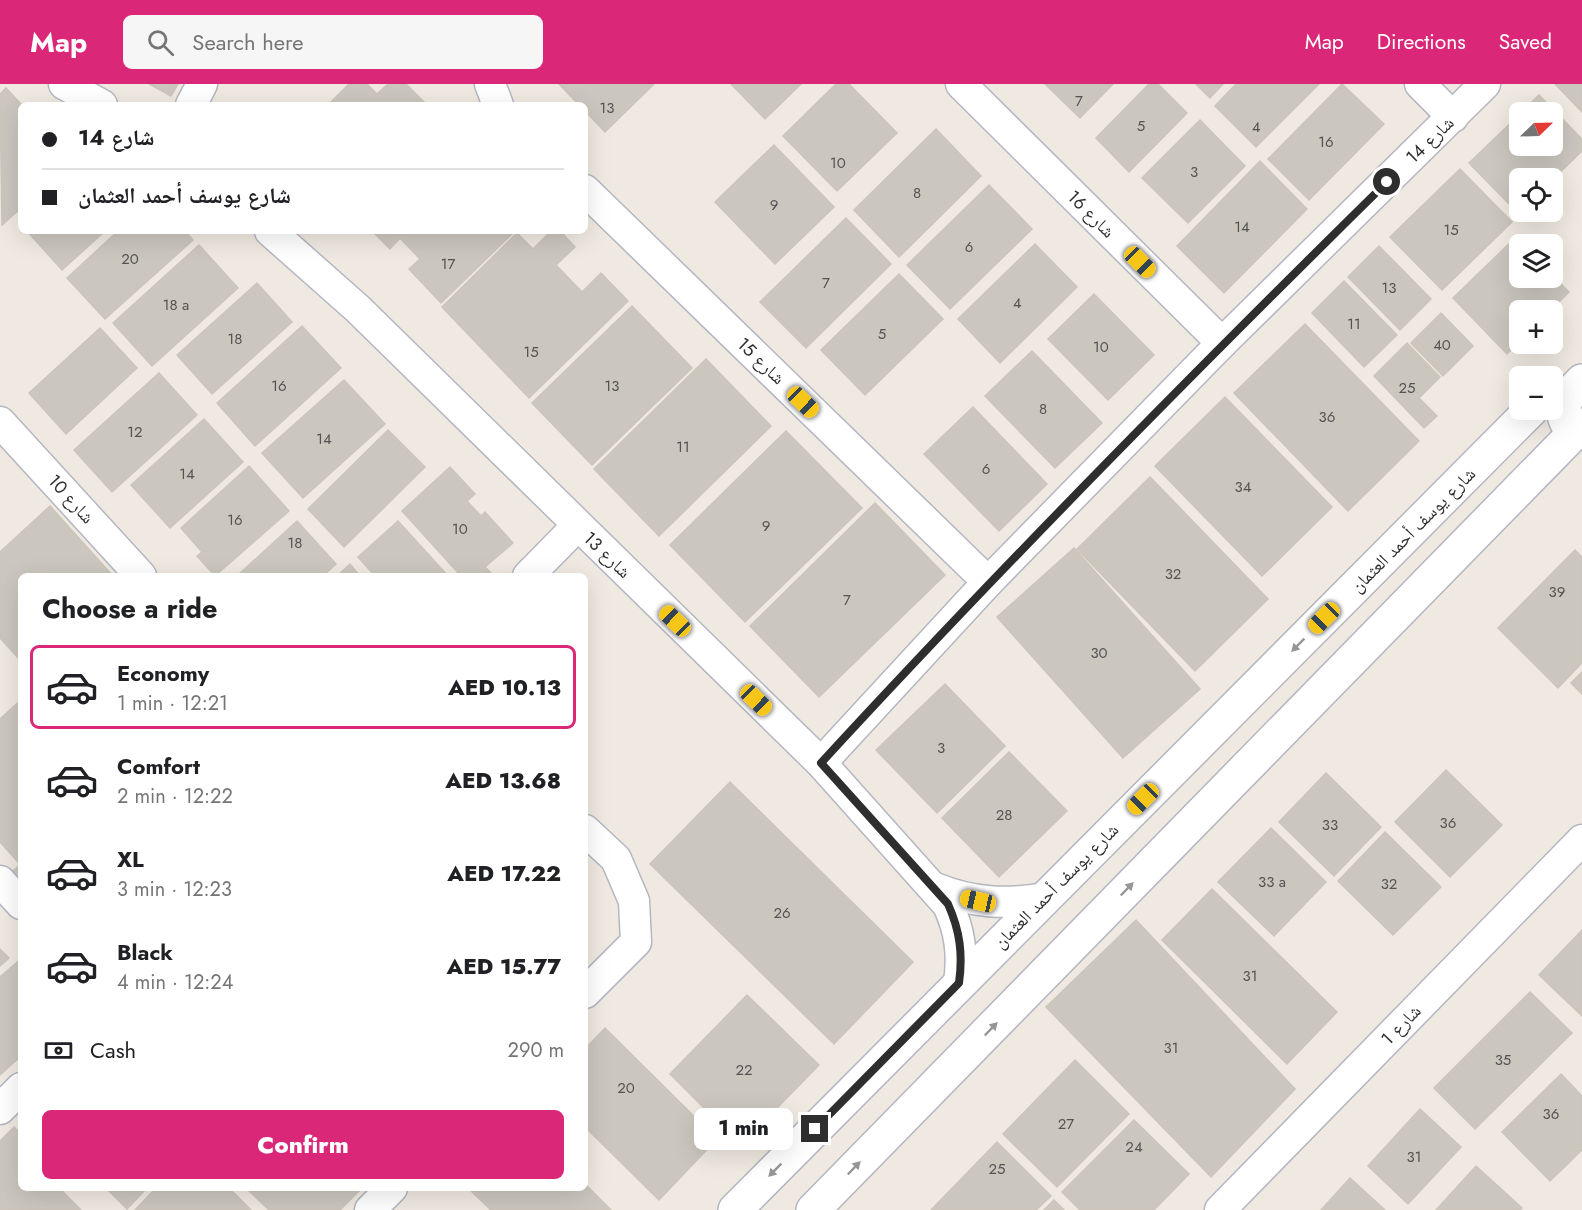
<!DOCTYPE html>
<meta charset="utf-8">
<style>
body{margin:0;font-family:Jost,"Noto Naskh Arabic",sans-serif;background:#f6f6f6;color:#202124;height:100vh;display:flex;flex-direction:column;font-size:22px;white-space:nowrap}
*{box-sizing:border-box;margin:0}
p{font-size:20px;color:#757577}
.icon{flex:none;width:33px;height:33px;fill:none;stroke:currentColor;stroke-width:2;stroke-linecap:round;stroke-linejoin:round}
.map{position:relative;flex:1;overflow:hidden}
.details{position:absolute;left:18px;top:489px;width:570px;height:618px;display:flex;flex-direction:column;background:#fff;border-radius:9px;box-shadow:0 6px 24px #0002}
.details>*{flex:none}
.banner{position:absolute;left:18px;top:18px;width:570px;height:132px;border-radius:9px;box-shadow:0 6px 24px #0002;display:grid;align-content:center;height:132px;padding:0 24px;background:#fff}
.needle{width:39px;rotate:67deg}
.controls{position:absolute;left:1509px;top:18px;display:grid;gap:12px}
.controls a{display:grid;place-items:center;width:54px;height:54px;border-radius:9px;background:#fff;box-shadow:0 6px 24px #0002;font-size:30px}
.end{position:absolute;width:27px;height:27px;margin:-14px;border:8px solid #2e2e2e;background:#fff;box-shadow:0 0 0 3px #fff}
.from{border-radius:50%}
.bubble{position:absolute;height:42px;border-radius:9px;background:#fff;box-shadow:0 6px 24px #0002;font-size:20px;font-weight:800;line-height:42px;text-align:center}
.car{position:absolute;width:18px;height:36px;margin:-18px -9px;border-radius:8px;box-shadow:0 0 4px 2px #0007;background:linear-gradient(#f5c518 24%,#345 0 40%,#f5c518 0 76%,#345 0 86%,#f5c518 0)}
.banner b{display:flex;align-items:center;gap:21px;height:57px;font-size:22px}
.banner b+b{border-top:2px solid #e0e0e0}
.banner i{width:15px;height:15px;background:#202124}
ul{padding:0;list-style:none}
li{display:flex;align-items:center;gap:18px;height:84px;margin:0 12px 9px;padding:0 12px;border:3px solid transparent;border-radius:9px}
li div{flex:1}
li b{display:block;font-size:22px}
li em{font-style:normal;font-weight:800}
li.on{border-color:#db2777}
li>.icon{width:54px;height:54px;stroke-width:1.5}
h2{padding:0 24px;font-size:27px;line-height:72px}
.pay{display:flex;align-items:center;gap:15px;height:66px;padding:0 24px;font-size:22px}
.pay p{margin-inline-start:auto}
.action{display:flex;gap:12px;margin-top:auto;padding:12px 24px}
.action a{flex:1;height:69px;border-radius:9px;background:#db2777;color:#fff;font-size:24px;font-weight:800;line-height:69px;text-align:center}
header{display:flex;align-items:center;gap:36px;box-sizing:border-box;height:84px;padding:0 30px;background:#db2777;color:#fff}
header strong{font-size:28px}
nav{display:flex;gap:33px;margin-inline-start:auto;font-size:21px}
.search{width:420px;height:54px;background:#f6f6f6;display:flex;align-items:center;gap:15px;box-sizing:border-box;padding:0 21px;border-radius:9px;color:#757577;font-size:22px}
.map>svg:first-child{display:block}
.building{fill:#cbc7bf;stroke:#cbc5ba;stroke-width:1.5}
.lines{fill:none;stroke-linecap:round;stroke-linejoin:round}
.street-casing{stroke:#b4b7c1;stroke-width:33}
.secondary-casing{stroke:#b4b7c1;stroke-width:36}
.street{stroke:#fff;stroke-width:30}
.secondary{stroke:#fff;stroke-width:33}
.oneway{fill:#969696}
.route{stroke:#2e2e2e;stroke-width:8}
.labels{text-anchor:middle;stroke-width:4.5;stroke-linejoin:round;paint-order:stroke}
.number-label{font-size:15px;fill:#555452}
.street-label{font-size:18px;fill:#2e2e2e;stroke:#fff}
</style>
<header>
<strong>Map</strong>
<div class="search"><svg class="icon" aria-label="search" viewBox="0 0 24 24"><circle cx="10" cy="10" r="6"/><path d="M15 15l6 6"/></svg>Search here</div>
<nav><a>Map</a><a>Directions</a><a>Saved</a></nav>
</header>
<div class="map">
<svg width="1582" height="1126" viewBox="0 0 1582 1126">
<rect width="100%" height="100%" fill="#efe9e1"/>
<g class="building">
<path d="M 149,0 L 178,0 L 171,12 Z"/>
<path d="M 349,0 L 367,0 L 377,10 L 388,0 L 406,0 L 427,21 L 328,21 Z"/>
<path d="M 559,0 L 654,0 L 605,48 L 585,27 L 585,21 L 579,21 Z"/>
<path d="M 731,0 L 801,0 L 765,35 Z"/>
<path d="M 836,0 L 849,0 L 897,49 L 837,107 L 783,52 Z"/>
<path d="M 1045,0 L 1113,0 L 1080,34 Z"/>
<path d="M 1149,0 L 1158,0 L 1187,29 L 1129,88 L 1096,54 Z"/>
<path d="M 1196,0 L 1223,0 L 1210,14 Z"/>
<path d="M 1236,0 L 1319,0 L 1256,63 L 1215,22 Z"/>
<path d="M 1342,0 L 1384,40 L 1309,116 L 1268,75 Z"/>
<path d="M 1555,0 L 1582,0 L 1582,28 Z"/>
<path d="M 6,4 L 22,21 L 21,124 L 2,141 L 0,10 Z"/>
<path d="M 1539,11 L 1582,55 L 1582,67 L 1552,96 L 1520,94 L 1518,129 L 1469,79 L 1520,30 L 1520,62 L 1552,62 L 1552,28 L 1521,28 Z"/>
<path d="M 1200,36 L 1245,82 L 1188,139 L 1142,94 Z"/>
<path d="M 936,45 L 981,92 L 899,173 L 854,126 Z"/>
<path d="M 774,61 L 834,123 L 775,180 L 715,118 Z"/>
<path d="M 1260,77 L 1307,125 L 1224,209 L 1177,162 Z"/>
<path d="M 1460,85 L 1512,138 L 1442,206 L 1390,153 Z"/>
<path d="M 989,101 L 1032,145 L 950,225 L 907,181 Z"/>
<path d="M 846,134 L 891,180 L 806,264 L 760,218 Z"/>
<path d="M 27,147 L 105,147 L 62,186 Z"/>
<path d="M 118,147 L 185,147 L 193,156 L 105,235 L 67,194 Z"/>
<path d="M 372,147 L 513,147 L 514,148 L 441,219 L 409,185 L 420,175 L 400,154 L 390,165 Z"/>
<path d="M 551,147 L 560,147 L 575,163 L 556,181 L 582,208 L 601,189 L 628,217 L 529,314 L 442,223 L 517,149 L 533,165 Z"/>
<path d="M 1516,153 L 1523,160 L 1520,160 L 1520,194 L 1552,194 L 1552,191 L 1569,208 L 1551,226 L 1520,226 L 1520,257 L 1507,270 L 1453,214 Z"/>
<path d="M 1035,160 L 1077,203 L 1000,279 L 958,235 Z"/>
<path d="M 199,161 L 238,204 L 152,282 L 113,239 Z"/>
<path d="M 1379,162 L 1431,215 L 1400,246 L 1348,193 Z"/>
<path d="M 899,190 L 943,235 L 865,311 L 821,266 Z"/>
<path d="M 1344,197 L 1397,251 L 1364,283 L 1312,229 Z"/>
<path d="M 257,199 L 292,238 L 212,310 L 177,271 Z"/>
<path d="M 1094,210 L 1154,271 L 1108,316 L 1048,255 Z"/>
<path d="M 632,222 L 692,284 L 592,381 L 532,319 Z"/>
<path d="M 1441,229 L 1473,262 L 1443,292 L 1411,259 Z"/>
<path d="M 1305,240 L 1419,357 L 1348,427 L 1234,309 Z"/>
<path d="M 302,242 L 341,284 L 255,362 L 217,319 Z"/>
<path d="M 100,244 L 137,284 L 66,350 L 29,309 Z"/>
<path d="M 1407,259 L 1440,293 L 1419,314 L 1437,332 L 1424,344 L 1374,292 Z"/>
<path d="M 1032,267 L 1102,339 L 1055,384 L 985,312 Z"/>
<path d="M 706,275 L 771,342 L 659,452 L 594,385 Z"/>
<path d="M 159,289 L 197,331 L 112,408 L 74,366 Z"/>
<path d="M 344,296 L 385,340 L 303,414 L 262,369 Z"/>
<path d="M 1225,313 L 1332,423 L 1262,492 L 1155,382 Z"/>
<path d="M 973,323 L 1047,400 L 999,447 L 924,370 Z"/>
<path d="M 204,335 L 243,378 L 170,444 L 131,401 Z"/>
<path d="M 388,346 L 425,383 L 344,463 L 308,425 Z"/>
<path d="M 786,347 L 862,424 L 745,538 L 670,461 Z"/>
<path d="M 249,382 L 289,427 L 215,492 L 197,472 L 202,468 L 181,444 Z"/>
<path d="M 450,383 L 475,410 L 467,417 L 481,432 L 485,428 L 513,459 L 485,483 L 494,492 L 461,492 L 402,427 Z"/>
<path d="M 1150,393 L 1268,515 L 1195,587 L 1077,465 Z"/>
<path d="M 875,419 L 945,491 L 819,613 L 750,542 Z"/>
<path d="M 50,422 L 113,492 L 21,492 L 21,577 L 0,554 L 0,468 Z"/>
<path d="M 297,437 L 336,480 L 323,492 L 237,492 Z"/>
<path d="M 398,437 L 448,492 L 375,492 L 358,473 Z"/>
<path d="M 1074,464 L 1200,605 L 1123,674 L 997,533 Z"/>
<path d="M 1575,466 L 1582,473 L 1582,579 L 1558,604 L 1498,544 Z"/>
<path d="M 350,480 L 360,492 L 337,492 Z"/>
<path d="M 1582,588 L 1582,610 L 1571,599 Z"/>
<path d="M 945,600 L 1005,662 L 937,729 L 876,666 Z"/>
<path d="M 21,616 L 21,776 L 18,778 L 0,758 L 0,635 Z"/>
<path d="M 1009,668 L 1067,727 L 999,793 L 942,734 Z"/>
<path d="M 1446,686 L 1502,741 L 1450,793 L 1395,738 Z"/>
<path d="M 1326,689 L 1381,743 L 1334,792 L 1279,738 Z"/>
<path d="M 730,698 L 913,878 L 834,960 L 650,780 Z"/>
<path d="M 1271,744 L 1326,798 L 1274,852 L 1218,798 Z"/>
<path d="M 1385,748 L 1441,803 L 1393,851 L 1338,797 Z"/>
<path d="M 21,780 L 21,808 L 7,792 Z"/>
<path d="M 1212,805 L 1337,928 L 1287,980 L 1162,856 Z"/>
<path d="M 1136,836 L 1295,1005 L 1211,1093 L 1046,923 Z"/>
<path d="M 1582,846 L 1582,932 L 1539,891 Z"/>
<path d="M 0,865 L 9,874 L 0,882 Z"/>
<path d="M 21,875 L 21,972 L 0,991 L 0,893 Z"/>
<path d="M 1530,908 L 1572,949 L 1475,1045 L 1434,1004 Z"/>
<path d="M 747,911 L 819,981 L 741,1061 L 670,990 Z"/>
<path d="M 605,944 L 717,1055 L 659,1116 L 585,1043 L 585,965 Z"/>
<path d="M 1075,976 L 1129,1030 L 1057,1103 L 1003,1050 Z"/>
<path d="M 1561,990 L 1582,1012 L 1582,1066 L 1550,1097 L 1502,1048 Z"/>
<path d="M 1420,1025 L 1461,1063 L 1408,1120 L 1368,1082 Z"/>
<path d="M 1134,1036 L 1189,1090 L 1154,1126 L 1080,1126 L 1062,1108 Z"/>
<path d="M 14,1043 L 21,1050 L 21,1104 L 59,1104 L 81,1126 L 0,1126 L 0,1057 Z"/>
<path d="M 997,1058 L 1051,1112 L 1036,1126 L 931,1126 Z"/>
<path d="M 1476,1082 L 1522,1124 L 1520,1126 L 1436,1126 Z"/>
<path d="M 1350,1094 L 1385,1126 L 1321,1126 Z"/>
<path d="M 585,1100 L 611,1126 L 491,1126 L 468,1104 L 585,1104 Z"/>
<path d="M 106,1104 L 147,1104 L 127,1125 Z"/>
<path d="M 156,1104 L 229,1104 L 251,1126 L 135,1126 Z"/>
<path d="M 246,1104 L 362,1104 L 340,1126 L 269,1126 Z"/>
<path d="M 1054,1116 L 1064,1126 L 1044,1126 Z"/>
</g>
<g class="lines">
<defs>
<g id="street">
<path d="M 64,0 L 102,21"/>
<path d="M 490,0 L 498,21"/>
<path d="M 961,0 L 1222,259"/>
<path d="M 1420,0 L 1453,33"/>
<path d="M 191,21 L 202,0"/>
<path d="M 585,106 L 988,498"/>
<path d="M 270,147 L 358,225 L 821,679 L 948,821 C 960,847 963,870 959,899"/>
<path d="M 0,338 L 141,492"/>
<path d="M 528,492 L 577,442"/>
<path d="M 821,679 L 988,498 L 1222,259 L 1485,0"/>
<path d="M 585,746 L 616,775 L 634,817 L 636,858 L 585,909"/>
<path d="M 0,797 L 21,820"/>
<path d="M 935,804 C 972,819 1006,821 1045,814"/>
<path d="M 0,1025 L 21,1004"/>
<path d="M 370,1126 L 392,1104"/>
<path d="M 1220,1126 L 1582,756"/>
</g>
<g id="secondary">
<path d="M 1580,344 L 1568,341 C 1557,322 1568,311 1582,297"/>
<path d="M 735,1126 L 1531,326"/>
<path d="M 813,1126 L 1582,341"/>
</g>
</defs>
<use href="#street" class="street-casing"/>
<use href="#secondary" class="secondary-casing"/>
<use href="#street" class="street"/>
<use href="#secondary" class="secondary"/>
</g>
<defs><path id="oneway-solid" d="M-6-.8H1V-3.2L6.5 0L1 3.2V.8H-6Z" transform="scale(1.5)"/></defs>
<g class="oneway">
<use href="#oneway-solid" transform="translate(1298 561) rotate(135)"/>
<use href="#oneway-solid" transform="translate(1127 805) rotate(-46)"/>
<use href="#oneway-solid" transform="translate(991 945) rotate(-46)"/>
<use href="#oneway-solid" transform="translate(854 1084) rotate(-46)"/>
<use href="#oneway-solid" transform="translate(775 1086) rotate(135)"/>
</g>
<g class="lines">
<path class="route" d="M 815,1045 L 959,899 C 963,870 960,847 948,820 L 821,679 C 1004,480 1194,288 1387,98"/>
</g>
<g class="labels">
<g class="number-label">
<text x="1079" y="22">7</text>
<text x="607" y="29">13</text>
<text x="1141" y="47">5</text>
<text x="1256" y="48">4</text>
<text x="1326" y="63">16</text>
<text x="838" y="84">10</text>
<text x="1194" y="93">3</text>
<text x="917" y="114">8</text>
<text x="774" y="126">9</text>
<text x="1242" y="148">14</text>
<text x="1451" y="151">15</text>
<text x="969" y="168">6</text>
<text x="130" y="180">20</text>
<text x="448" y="185">17</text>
<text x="826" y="204">7</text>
<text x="1389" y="209">13</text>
<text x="1017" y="224">4</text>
<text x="176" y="226">18 a</text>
<text x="1354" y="245">11</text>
<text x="882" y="255">5</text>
<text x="235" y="260">18</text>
<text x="1442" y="266">40</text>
<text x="1101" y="268">10</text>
<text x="531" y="273">15</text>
<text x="279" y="307">16</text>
<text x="612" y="307">13</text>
<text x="1407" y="309">25</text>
<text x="1043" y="330">8</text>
<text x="1327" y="338">36</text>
<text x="135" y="353">12</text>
<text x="324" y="360">14</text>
<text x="683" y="368">11</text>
<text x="986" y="390">6</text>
<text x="187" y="395">14</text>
<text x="1243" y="408">34</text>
<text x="235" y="441">16</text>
<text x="766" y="447">9</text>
<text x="460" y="450">10</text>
<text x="295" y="464">18</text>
<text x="1173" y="495">32</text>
<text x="1557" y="513">39</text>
<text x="847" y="521">7</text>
<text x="1099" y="574">30</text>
<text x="941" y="669">3</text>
<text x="1004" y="736">28</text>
<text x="1448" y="744">36</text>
<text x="1330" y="746">33</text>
<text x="1272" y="803">33 a</text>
<text x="1389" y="805">32</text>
<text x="782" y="834">26</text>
<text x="1250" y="897">31</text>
<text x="1171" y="969">31</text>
<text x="1503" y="981">35</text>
<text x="744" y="991">22</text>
<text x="626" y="1009">20</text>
<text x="1551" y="1035">36</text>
<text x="1066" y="1045">27</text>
<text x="1134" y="1068">24</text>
<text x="1414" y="1078">31</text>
<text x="997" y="1090">25</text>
</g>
<g class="street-label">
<text transform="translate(1430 56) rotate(-44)" y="6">شارع 14</text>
<text transform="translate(1091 130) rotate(45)" y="6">شارع 16</text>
<text transform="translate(761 277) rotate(44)" y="6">شارع 15</text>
<text transform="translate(71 415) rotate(48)" y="6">شارع 10</text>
<text transform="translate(1413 446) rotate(-45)" y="6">شارع يوسف أحمد العثمان</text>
<text transform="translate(607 471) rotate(44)" y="6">شارع 13</text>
<text transform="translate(1056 802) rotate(-45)" y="6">شارع يوسف أحمد العثمان</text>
<text transform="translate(1401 941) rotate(-46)" y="6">شارع 1</text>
</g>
</g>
</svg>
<div class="controls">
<a><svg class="needle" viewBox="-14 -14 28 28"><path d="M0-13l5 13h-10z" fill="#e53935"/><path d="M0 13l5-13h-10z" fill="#757577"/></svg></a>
<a><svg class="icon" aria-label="locate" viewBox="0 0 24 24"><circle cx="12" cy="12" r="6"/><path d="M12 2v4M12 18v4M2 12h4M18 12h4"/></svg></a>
<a><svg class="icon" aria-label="layers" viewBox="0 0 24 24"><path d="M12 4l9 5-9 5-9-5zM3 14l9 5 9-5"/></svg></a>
<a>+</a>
<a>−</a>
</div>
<i class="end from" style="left:1387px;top:98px"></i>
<i class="end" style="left:815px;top:1045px"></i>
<div class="bubble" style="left:694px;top:1024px;width:99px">1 min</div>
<i class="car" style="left:1140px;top:178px;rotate:135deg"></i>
<i class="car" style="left:803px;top:318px;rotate:134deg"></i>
<i class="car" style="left:1324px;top:534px;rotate:225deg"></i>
<i class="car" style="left:675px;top:537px;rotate:314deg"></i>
<i class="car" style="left:756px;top:616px;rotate:134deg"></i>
<i class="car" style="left:1143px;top:715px;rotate:225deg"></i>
<i class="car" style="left:978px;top:817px;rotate:283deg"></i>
<div class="banner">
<b><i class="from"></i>شارع 14</b>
<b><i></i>شارع يوسف أحمد العثمان</b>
</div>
<section class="details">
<h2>Choose a ride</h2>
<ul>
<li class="on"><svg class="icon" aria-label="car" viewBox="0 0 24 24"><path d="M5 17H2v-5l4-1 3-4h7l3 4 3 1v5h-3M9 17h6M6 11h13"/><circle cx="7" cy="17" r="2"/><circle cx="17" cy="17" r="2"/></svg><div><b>Economy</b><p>1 min · 12:21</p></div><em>AED 10.13</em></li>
<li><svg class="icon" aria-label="car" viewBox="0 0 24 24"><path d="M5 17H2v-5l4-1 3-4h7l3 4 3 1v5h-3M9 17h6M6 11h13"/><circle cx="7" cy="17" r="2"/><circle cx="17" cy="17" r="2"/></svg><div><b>Comfort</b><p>2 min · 12:22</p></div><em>AED 13.68</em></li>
<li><svg class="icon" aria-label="car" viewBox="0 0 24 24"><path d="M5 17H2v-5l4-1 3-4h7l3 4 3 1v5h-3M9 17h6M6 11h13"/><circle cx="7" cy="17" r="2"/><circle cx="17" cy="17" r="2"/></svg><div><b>XL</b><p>3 min · 12:23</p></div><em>AED 17.22</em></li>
<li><svg class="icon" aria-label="car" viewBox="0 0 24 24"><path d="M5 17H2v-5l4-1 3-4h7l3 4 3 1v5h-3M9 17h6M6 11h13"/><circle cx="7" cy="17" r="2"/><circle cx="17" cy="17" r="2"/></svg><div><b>Black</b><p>4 min · 12:24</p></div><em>AED 15.77</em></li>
</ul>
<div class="pay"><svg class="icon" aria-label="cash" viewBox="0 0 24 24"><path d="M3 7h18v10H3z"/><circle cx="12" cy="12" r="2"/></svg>Cash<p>290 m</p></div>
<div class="action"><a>Confirm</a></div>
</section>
</div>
